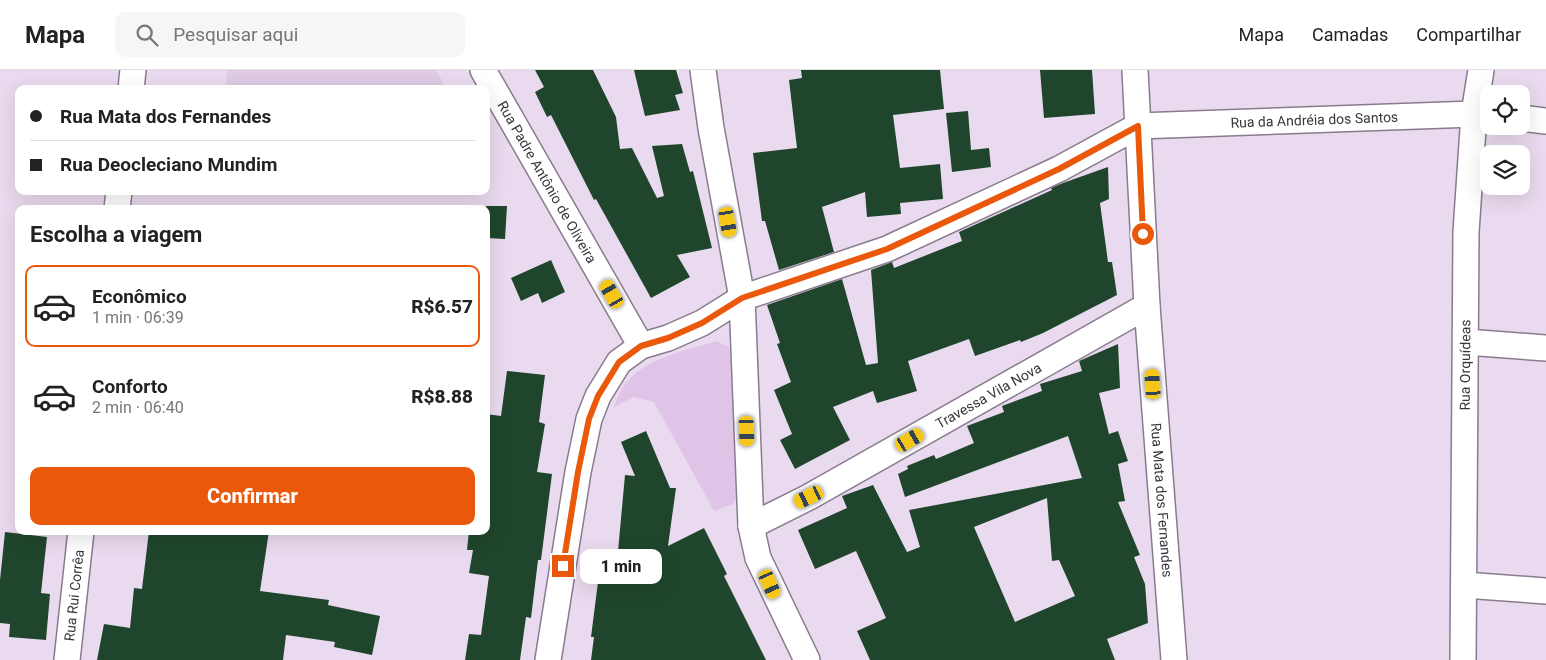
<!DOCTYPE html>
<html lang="pt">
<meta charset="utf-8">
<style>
body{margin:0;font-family:Roboto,sans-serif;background:#f6f6f6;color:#222;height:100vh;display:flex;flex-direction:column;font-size:19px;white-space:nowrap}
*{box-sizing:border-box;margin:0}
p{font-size:16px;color:#767676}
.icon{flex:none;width:28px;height:28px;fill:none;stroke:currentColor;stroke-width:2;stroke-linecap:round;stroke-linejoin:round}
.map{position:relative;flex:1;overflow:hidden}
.panel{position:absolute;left:15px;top:135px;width:475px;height:330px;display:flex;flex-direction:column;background:#fff;border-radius:10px;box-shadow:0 5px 20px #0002}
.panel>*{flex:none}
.hud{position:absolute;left:15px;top:15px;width:475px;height:110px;border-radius:10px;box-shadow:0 5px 20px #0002;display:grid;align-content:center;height:110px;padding:0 15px;background:#fff}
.controls{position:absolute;left:1480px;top:15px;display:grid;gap:10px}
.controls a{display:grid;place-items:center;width:50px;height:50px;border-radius:10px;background:#fff;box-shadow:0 5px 20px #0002;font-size:25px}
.end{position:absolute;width:22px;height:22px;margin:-11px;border:6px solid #ea580c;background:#fff;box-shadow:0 0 0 2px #fff}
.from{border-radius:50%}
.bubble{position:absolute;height:35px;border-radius:10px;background:#fff;box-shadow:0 5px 20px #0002;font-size:16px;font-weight:800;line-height:35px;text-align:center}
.car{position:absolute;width:15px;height:30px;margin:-15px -8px;border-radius:6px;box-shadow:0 0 4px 1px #0007;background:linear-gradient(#f5c518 24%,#345 0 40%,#f5c518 0 76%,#345 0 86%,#f5c518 0)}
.hud b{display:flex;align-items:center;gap:18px;height:48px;font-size:19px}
.hud b+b{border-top:1px solid #e0e0e0}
.hud i{width:12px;height:12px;background:#222}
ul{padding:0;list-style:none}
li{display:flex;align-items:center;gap:15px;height:82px;margin:0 10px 8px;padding:0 5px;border:2px solid transparent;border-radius:10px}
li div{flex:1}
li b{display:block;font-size:19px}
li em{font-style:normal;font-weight:800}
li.current{border-color:#ea580c}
li>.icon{width:45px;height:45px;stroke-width:1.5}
h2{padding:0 15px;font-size:22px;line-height:60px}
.action{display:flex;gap:10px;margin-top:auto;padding:10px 15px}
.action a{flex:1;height:58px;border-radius:10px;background:#ea580c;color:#fff;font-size:20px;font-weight:800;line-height:58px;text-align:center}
header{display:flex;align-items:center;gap:30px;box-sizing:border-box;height:70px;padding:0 25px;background:#fff;border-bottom:1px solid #e0e0e0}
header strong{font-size:24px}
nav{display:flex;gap:28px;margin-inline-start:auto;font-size:18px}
.search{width:350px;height:45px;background:#f6f6f6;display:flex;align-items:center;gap:12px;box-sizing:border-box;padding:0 18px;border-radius:10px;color:#767676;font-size:19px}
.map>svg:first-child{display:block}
.built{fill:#dfcbe5}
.green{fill:#e0c4e8}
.building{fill:#1f462c;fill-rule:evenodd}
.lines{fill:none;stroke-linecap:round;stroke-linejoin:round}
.minor-casing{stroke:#897b8d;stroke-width:28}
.minor{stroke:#fff;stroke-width:25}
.route{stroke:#ea580c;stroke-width:6}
.labels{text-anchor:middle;stroke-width:5;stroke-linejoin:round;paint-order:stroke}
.street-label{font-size:14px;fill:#3b353d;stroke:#fff}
</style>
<header>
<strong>Mapa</strong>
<div class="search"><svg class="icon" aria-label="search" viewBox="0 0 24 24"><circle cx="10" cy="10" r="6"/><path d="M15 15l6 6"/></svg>Pesquisar aqui</div>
<nav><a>Mapa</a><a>Camadas</a><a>Compartilhar</a></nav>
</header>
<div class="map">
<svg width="1546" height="590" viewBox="0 0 1546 590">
<rect width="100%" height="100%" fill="#eadaef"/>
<path class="built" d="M 227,0 L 436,0 L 447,19 L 226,19 Z"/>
<path class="green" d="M 716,271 L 729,277 L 743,416 L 733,434 L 714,441 L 654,332 L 633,327 L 613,338 C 616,332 619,323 623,317 C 642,288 686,281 716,271 Z"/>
<g class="building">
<path d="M 535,0 L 593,0 L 616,47 L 620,79 L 632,78 L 657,128 L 664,126 L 652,76 L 682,74 L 690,102 L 693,101 L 712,178 L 677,185 L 690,207 L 651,228 L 596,129 L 594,130 L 551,45 L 547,47 L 535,22 L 544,17 Z"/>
<path d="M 634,0 L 676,0 L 683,23 L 675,25 L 680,40 L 645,46 Z"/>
<path d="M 801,0 L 940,0 L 944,39 L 893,45 L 900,98 L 940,94 L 943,129 L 900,133 L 901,144 L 867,147 L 865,122 L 822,137 L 834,182 L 779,200 L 765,151 L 762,151 L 753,83 L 797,78 L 789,10 L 802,8 Z"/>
<path d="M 1040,0 L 1092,0 L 1095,44 L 1044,48 Z"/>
<path d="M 968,41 L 971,80 L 989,78 L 991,97 L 952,102 L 946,43 Z"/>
<path d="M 1108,97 L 1109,129 L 1100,133 L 1108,192 L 1112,192 L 1117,225 L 1043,263 L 1021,272 L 1020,270 L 975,286 L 969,269 L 908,291 L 917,321 L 877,333 L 873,321 L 833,337 L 850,370 L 795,399 L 780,370 L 792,364 L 774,320 L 791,312 L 777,274 L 780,273 L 767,235 L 842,209 L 866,295 L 878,293 L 871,200 L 892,192 L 894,198 L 962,171 L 959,162 L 1052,120 L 1051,118 L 1063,113 Z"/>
<path d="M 486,136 L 507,136 L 505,169 L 486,168 Z"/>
<path d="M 551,190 L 565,222 L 542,233 L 538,223 L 521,231 L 511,208 Z"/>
<path d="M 1118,274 L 1120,318 L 1099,323 L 1109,364 L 1118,361 L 1128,391 L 1118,394 L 1125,431 L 1118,432 L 1140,485 L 1134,487 L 1145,514 L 1148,553 L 1107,569 L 1115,590 L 870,590 L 857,561 L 886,548 L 856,481 L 815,499 L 798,460 L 847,438 L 842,426 L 873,415 L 907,482 L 920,477 L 909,440 L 1082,408 L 1068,366 L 905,427 L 898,404 L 908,399 L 907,396 L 934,385 L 936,389 L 974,373 L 967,356 L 1004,342 L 1002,336 L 1042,321 L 1040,314 L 1082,301 L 1079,291 ZM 1047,428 L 1052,491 L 1059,490 L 1075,526 L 1015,552 L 974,457 Z"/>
<path d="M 507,301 L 545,305 L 539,352 L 545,354 L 537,402 L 552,404 L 541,490 L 538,490 L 531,548 L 526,547 L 520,590 L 465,590 L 469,564 L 481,565 L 489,506 L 469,503 L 473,480 L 467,480 L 469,461 L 486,461 L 486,344 L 501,346 Z"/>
<path d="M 646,361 L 670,418 L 676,418 L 668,476 L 704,458 L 727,504 L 724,506 L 766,590 L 591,590 L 594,567 L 591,567 L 598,512 L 615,514 L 625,405 L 635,406 L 621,372 Z"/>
<path d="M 149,461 L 269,461 L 260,521 L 329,530 L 328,535 L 380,546 L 372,585 L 334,577 L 335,572 L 286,565 L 283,590 L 97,590 L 104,554 L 130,558 L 134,518 L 142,519 Z"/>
<path d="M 5,462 L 47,467 L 41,523 L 50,524 L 46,570 L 9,567 L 10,554 L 0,553 L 0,510 Z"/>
</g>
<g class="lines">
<defs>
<g id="minor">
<path id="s1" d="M 483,0 L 641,276"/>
<path d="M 703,0 L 711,58 L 742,228 L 751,456 L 758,488 L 807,590"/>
<path id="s2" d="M 1135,0 L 1147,236 L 1174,590"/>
<path d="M 131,19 L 133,0"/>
<path d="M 1521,48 L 1546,51"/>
<path d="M 117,139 L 119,121"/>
<path d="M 1466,272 L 1546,278"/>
<path id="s3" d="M 751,456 L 809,427 L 1147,236"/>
<path d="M 1464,515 L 1546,521"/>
<path id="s4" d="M 67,590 L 81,461"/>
<path id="s5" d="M 548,590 L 578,402 L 589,349 L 598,326 L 619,292 L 641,276 L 668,268 L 702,253 L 742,228 L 887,179 L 1059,99 L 1138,56 L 1474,44 L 1489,45"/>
<path id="s6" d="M 1463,590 L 1466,162 L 1474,44 L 1481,0"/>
</g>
</defs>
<use href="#minor" class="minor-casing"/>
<use href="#minor" class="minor"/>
</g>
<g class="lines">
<path class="route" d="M 563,496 L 578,402 L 589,349 L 598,326 L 619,292 L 641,276 L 668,268 L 702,253 L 742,228 L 887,179 L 1059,99 L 1138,56 L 1143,164"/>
</g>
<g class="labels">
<g class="street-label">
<text dy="5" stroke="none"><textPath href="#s5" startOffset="1058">Rua da Andréia dos Santos</textPath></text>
<text dy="5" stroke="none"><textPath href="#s1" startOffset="129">Rua Padre Antônio de Oliveira</textPath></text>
<text dy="5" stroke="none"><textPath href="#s6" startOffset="295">Rua Orquídeas</textPath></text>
<text dy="5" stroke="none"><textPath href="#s3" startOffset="271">Travessa Vila Nova</textPath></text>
<text dy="5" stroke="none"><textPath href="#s2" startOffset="431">Rua Mata dos Fernandes</textPath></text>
<text dy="5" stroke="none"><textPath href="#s4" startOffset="65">Rua Rui Corrêa</textPath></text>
</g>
</g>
</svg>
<div class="controls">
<a><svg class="icon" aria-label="locate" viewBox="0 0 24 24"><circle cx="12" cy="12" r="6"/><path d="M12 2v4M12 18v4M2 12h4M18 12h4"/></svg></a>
<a><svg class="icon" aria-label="layers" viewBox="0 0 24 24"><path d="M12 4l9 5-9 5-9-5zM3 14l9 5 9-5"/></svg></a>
</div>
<i class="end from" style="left:1143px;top:164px"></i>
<i class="end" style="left:563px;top:496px"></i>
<div class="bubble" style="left:580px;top:479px;width:82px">1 min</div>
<i class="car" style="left:728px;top:152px;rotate:170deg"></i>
<i class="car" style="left:612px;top:224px;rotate:330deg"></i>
<i class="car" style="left:1153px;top:314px;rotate:356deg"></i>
<i class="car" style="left:747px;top:361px;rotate:178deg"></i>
<i class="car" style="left:910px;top:370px;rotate:60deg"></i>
<i class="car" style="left:809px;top:427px;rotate:244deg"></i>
<i class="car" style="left:770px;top:514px;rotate:156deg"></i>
<div class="hud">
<b><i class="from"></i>Rua Mata dos Fernandes</b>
<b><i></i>Rua Deocleciano Mundim</b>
</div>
<section class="panel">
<h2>Escolha a viagem</h2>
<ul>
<li class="current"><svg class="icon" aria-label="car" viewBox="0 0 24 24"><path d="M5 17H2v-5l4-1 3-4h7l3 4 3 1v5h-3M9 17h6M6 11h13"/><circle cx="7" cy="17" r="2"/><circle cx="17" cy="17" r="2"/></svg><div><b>Econômico</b><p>1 min · 06:39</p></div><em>R$6.57</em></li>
<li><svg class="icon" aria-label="car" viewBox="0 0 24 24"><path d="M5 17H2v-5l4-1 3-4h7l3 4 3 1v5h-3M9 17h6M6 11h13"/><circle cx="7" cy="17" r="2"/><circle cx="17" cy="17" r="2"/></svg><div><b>Conforto</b><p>2 min · 06:40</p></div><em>R$8.88</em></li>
</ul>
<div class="action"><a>Confirmar</a></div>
</section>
</div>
